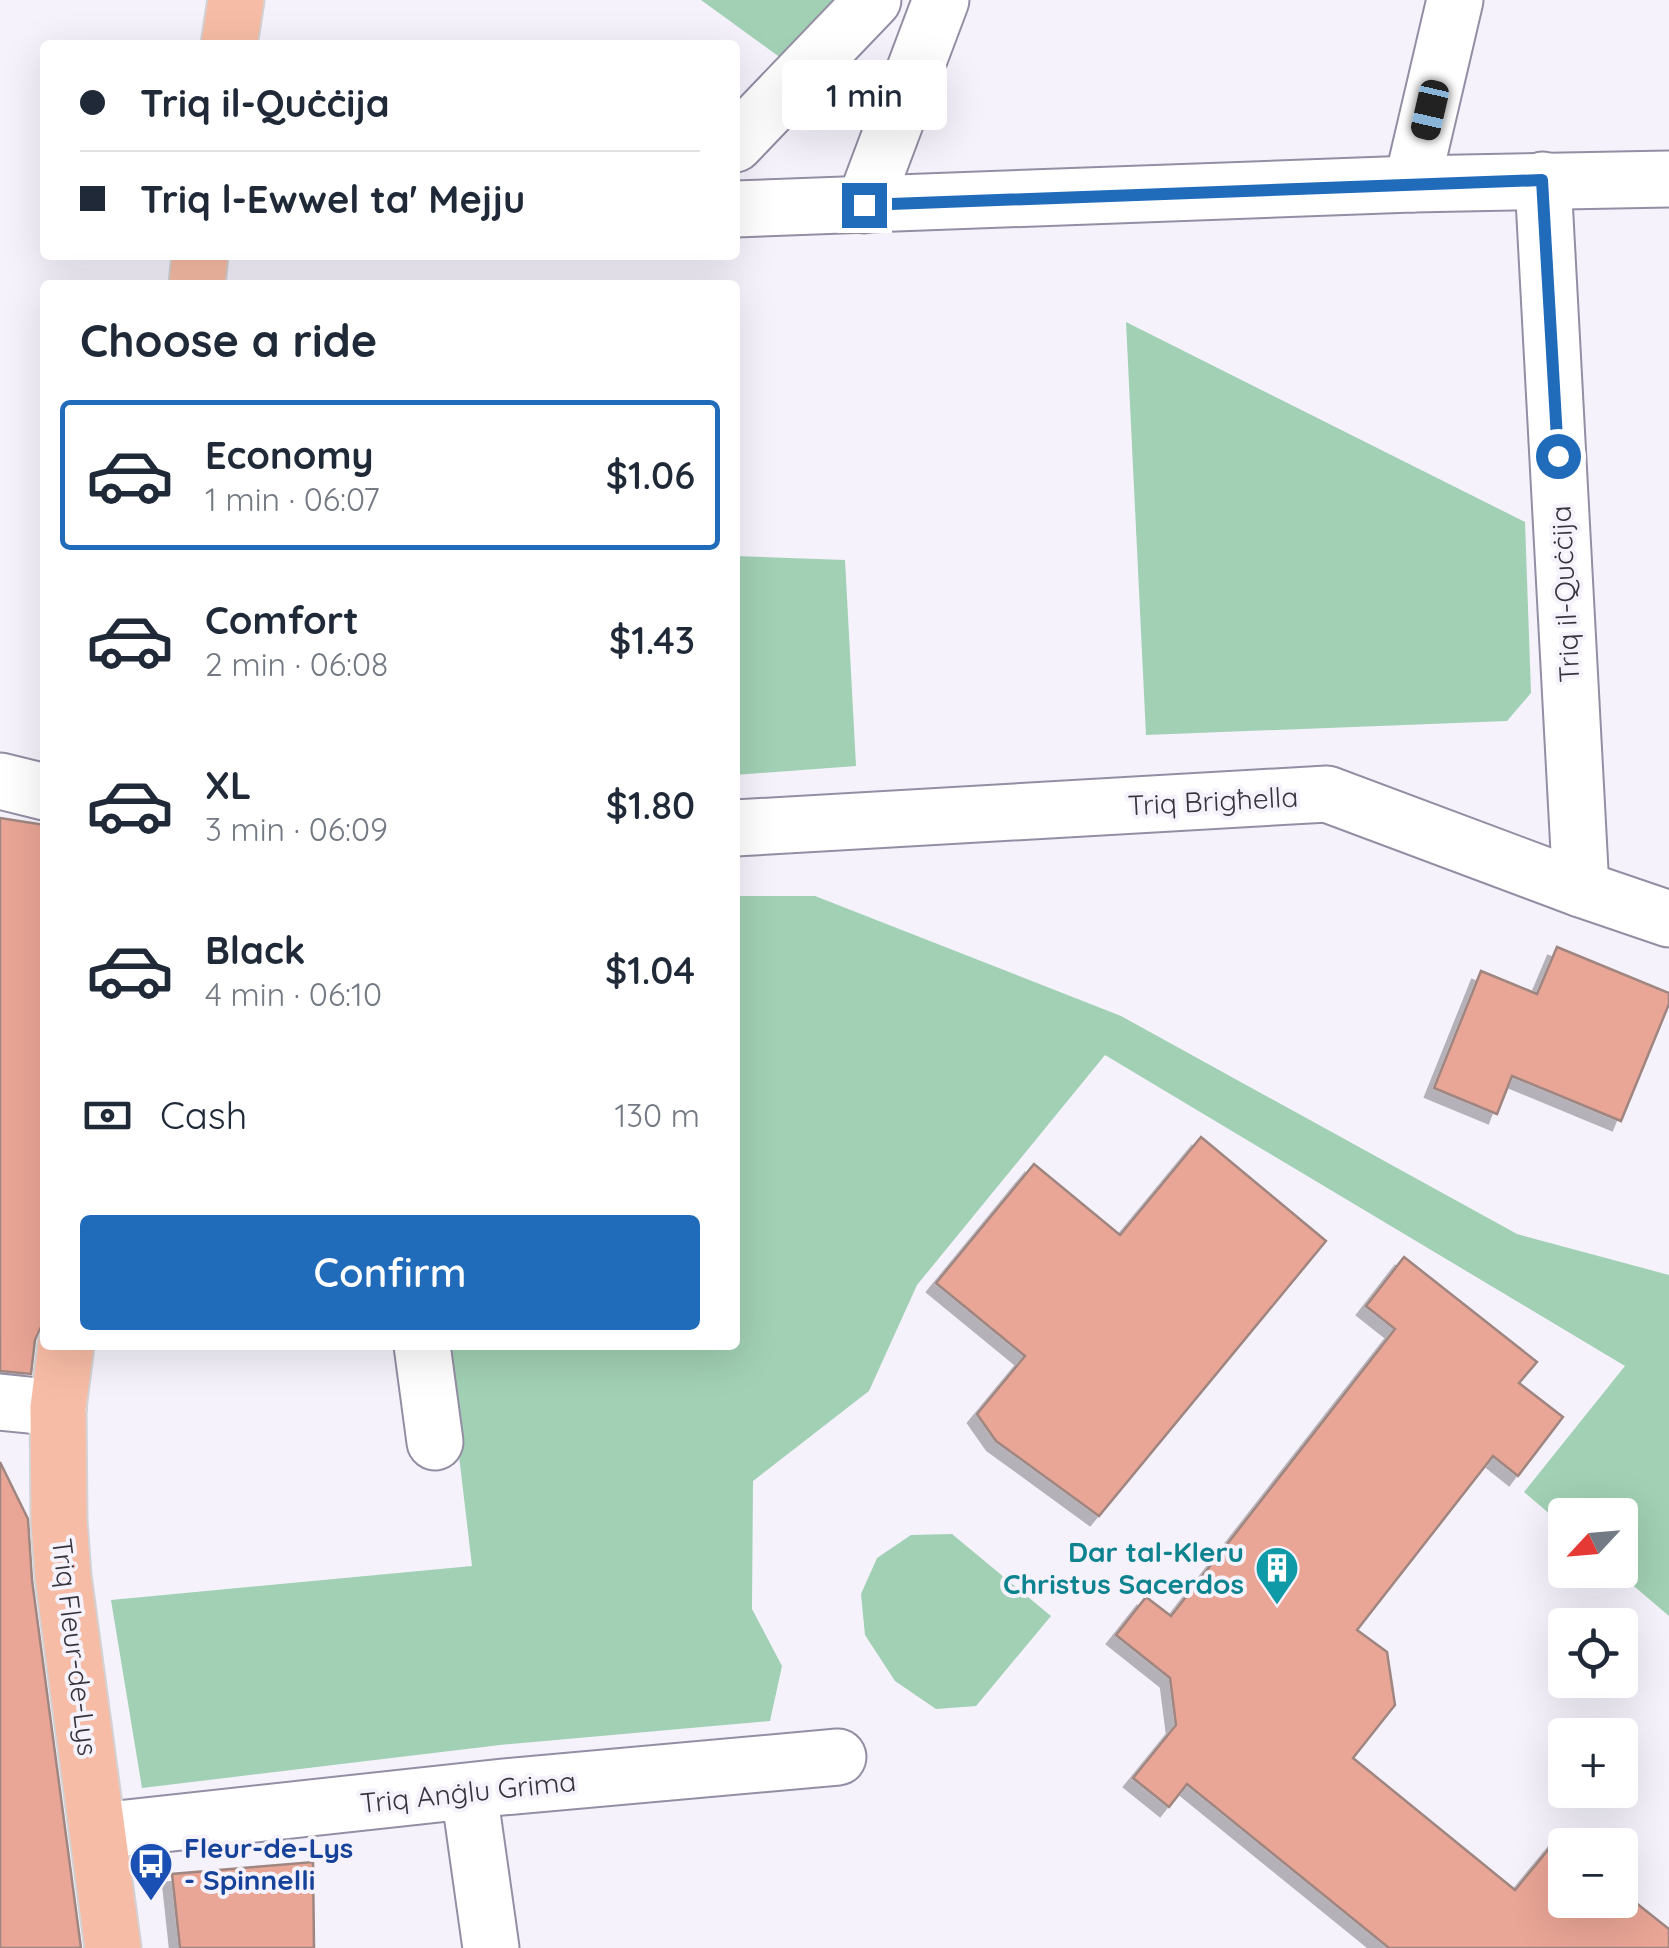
<!DOCTYPE html>
<meta charset="utf-8">
<style>
body{margin:0;font-family:Quicksand,sans-serif;background:#f6f6f7;color:#1f2937;height:100vh;display:flex;flex-direction:column;font-size:38px;white-space:nowrap}
*{box-sizing:border-box;margin:0}
p{font-size:32px;color:#747a83}
.icon{flex:none;width:55px;height:55px;fill:none;stroke:currentColor;stroke-width:2;stroke-linecap:round;stroke-linejoin:round}
.map{position:relative;flex:1;overflow:hidden}
.details{position:absolute;left:40px;top:280px;width:700px;height:1070px;display:flex;flex-direction:column;background:#fff;border-radius:10px;box-shadow:0 10px 40px #0002}
.details>*{flex:none}
.hud{position:absolute;left:40px;top:40px;width:700px;height:220px;border-radius:10px;box-shadow:0 10px 40px #0002;display:grid;align-content:center;height:220px;padding:0 40px;background:#fff}
.needle{width:65px;rotate:244deg}
.tools{position:absolute;left:1548px;top:1498px;display:grid;gap:20px}
.tools a{display:grid;place-items:center;width:90px;height:90px;border-radius:10px;background:#fff;box-shadow:0 10px 40px #0002;font-size:50px}
.end{position:absolute;width:45px;height:45px;margin:-22px;border:12px solid #216bbb;background:#fff;box-shadow:0 0 0 5px #fff}
.from{border-radius:50%}
.bubble{position:absolute;height:70px;border-radius:10px;background:#fff;box-shadow:0 10px 40px #0002;font-size:32px;font-weight:600;line-height:70px;text-align:center}
.car{position:absolute;width:30px;height:60px;margin:-30px -15px;border-radius:12px;box-shadow:0 0 8px 2px #0007;background:linear-gradient(#222 24%,#8ab4d8 0 40%,#222 0 76%,#8ab4d8 0 86%,#222 0)}
.hud b{display:flex;align-items:center;gap:35px;height:95px;font-size:38px}
.hud b+b{border-top:2px solid #e0e1e3}
.hud i{width:25px;height:25px;background:#1f2937}
ul{padding:0;list-style:none}
li{display:flex;align-items:center;gap:30px;height:150px;margin:0 20px 15px;padding:0 20px;border:5px solid transparent;border-radius:10px}
li div{flex:1}
li b{display:block;font-size:38px}
li em{font-style:normal;font-weight:600}
li.selected{border-color:#216bbb}
li>.icon{width:90px;height:90px;stroke-width:1.5}
h2{padding:0 40px;font-size:45px;line-height:120px}
.pay{display:flex;align-items:center;gap:25px;height:110px;padding:0 40px;font-size:38px}
.pay p{margin-inline-start:auto}
.cta{display:flex;gap:20px;margin-top:auto;padding:20px 40px}
.cta a{flex:1;height:115px;border-radius:10px;background:#216bbb;color:#fff;font-size:40px;font-weight:600;line-height:115px;text-align:center}
.map>svg:first-child{display:block}
.green{fill:#a1d0b4}
.building{fill:#e9a596;stroke:#9f8680;stroke-width:2.5;filter:url(#shadow)}
.lines{fill:none;stroke-linecap:round;stroke-linejoin:round}
.minor-casing{stroke:#948ea4;stroke-width:59}
.major-casing{stroke:#d3d2d4;stroke-width:59}
.minor{stroke:#fff;stroke-width:55}
.major{stroke:#f7bca5;stroke-width:55}
.route{stroke:#216bbb;stroke-width:12}
.labels{text-anchor:middle;stroke-width:8;stroke-linejoin:round;paint-order:stroke}
.street-label{font-size:28px;fill:#36343d;stroke:#f5f2fc}
.culture-label{font-size:28px;font-weight:bold;fill:#0d838f;stroke:#f5f2fc;text-anchor:end}
.transit-label{font-size:28px;font-weight:bold;fill:#164399;stroke:#f5f2fc;text-anchor:start}
</style>
<div class="map">
<svg width="1669" height="1948" viewBox="0 0 1669 1948">
<defs>
<filter id="shadow"><feDropShadow dx="-9" dy="9" stdDeviation="0" flood-color="#0004"/></filter>
</defs>
<rect width="100%" height="100%" fill="#f5f2fc"/>
<g class="green">
<path d="M 701,0 L 835,0 L 781,58 Z"/>
<path d="M 1126,322 L 1525,522 L 1531,693 L 1507,721 L 1146,735 Z"/>
<path d="M 735,556 L 845,560 L 856,766 L 735,775 Z"/>
<path d="M 735,896 L 815,896 L 1121,1016 L 1517,1234 L 1669,1275 L 1669,1616 L 1615,1570 L 1620,1570 L 1620,1515 L 1565,1515 L 1565,1527 L 1524,1492 L 1625,1366 L 1105,1055 L 917,1285 L 869,1391 L 753,1481 L 752,1609 L 782,1666 L 770,1721 L 500,1745 L 142,1788 L 111,1600 L 472,1566 L 446,1345 L 735,1345 Z"/>
<path d="M 952,1534 L 1051,1616 L 976,1706 L 936,1709 L 895,1681 L 865,1635 L 861,1594 L 877,1558 L 911,1535 Z"/>
</g>
<g class="building">
<path d="M 0,818 L 45,825 L 45,1323 L 41,1327 L 35,1340 L 31,1374 L 0,1371 Z"/>
<path d="M 1557,947 L 1669,993 L 1669,1004 L 1621,1121 L 1512,1076 L 1497,1114 L 1434,1088 L 1481,971 L 1537,994 Z"/>
<path d="M 1201,1137 L 1326,1241 L 1099,1516 L 996,1441 L 977,1414 L 1025,1356 L 936,1283 L 1034,1164 L 1120,1235 Z"/>
<path d="M 1404,1257 L 1537,1362 L 1519,1383 L 1563,1417 L 1518,1476 L 1493,1456 L 1357,1630 L 1387,1652 L 1395,1705 L 1353,1758 L 1515,1890 L 1557,1839 L 1565,1845 L 1565,1900 L 1620,1900 L 1620,1890 L 1669,1929 L 1669,1948 L 1389,1948 L 1187,1784 L 1169,1807 L 1133,1778 L 1176,1725 L 1170,1678 L 1116,1635 L 1146,1597 L 1171,1616 L 1395,1329 L 1366,1306 Z"/>
<path d="M 0,1462 L 28,1519 L 32,1580 L 81,1948 L 0,1948 Z"/>
<path d="M 313,1862 L 314,1948 L 180,1948 L 172,1874 Z"/>
</g>
<g class="lines">
<defs>
<g id="minor">
<path d="M 735,144 L 873,0"/>
<path d="M 1543,180 L 1581,889"/>
<path d="M 1412,184 L 1455,0"/>
<path d="M 864,205 L 941,0"/>
<path d="M 735,209 L 1412,184 L 1669,179"/>
<path d="M 0,781 L 45,792"/>
<path d="M 735,828 L 1327,794 L 1581,889 L 1669,919"/>
<path d="M 422,1345 L 435,1442"/>
<path d="M 0,1402 L 58,1408"/>
<path d="M 469,1792 L 491,1948"/>
<path d="M 99,1831 L 503,1787 L 838,1757"/>
</g>
<g id="major">
<path d="M 229,45 L 236,0"/>
<path d="M 197,285 L 200,255"/>
<path d="M 66,1345 L 58,1408 L 59,1521 L 63,1576 L 113,1948"/>
</g>
</defs>
<use href="#minor" class="minor-casing"/>
<use href="#major" class="major-casing"/>
<use href="#minor" class="minor"/>
<use href="#major" class="major"/>
</g>
<g class="lines">
<path class="route" d="M 864,205 L 1542,180 L 1558,456"/>
</g>
<defs>
<symbol id="building-pin" viewBox="-11 -11 22 30"><path d="M0 17L-7.5 6A9.5 9.5 0 1 1 7.5 6Z" fill="#0f9aa8" stroke="#f5f2fc"/><path d="M-4-6H4V6H1V3H-1V6H-4ZM-2.5-4.3h1.7v1.8h-1.7ZM.8-4.3h1.7v1.8H.8ZM-2.5-1h1.7V.8h-1.7ZM.8-1h1.7V.8H.8Z" fill="#fff"/></symbol>
<symbol id="bus-pin" viewBox="-11 -11 22 30"><path d="M0 17L-7.5 6A9.5 9.5 0 1 1 7.5 6Z" fill="#1a4fb4" stroke="#f5f2fc"/><path d="M-5-6H5V4H4V6H2V4H-2V6H-4V4H-5ZM-3.5-4V0h7V-4ZM-3.5 1.2v1.5H-2V1.2ZM2 1.2v1.5H3.5V1.2Z" fill="#fff"/></symbol>
</defs>
<g fill-rule="evenodd">
<use href="#building-pin" x="1252" y="1543" width="50" height="68"/>
<use href="#bus-pin" x="126" y="1839" width="50" height="68"/>
</g>
<g class="labels">
<g class="street-label">
<text transform="translate(1565 594) rotate(-93)" y="10">Triq il-Quċċija</text>
<text transform="translate(1213 801) rotate(-3)" y="10">Triq Brigħella</text>
<text transform="translate(75 1647) rotate(83)" y="10">Triq Fleur-de-Lys</text>
<text transform="translate(468 1792) rotate(-6)" y="10">Triq Anġlu Grima</text>
</g>
<g class="culture-label">
<text x="1244" y="1562">Dar tal-Kleru<tspan x="1244" dy="32">Christus Sacerdos</tspan></text>
</g>
<g class="transit-label">
<text x="184" y="1858">Fleur-de-Lys<tspan x="184" dy="32">- Spinnelli</tspan></text>
</g>
</g>
</svg>
<div class="tools">
<a><svg class="needle" viewBox="-14 -14 28 28"><path d="M0-13l5 13h-10z" fill="#e53935"/><path d="M0 13l5-13h-10z" fill="#747a83"/></svg></a>
<a><svg class="icon" aria-label="locate" viewBox="0 0 24 24"><circle cx="12" cy="12" r="6"/><path d="M12 2v4M12 18v4M2 12h4M18 12h4"/></svg></a>
<a>+</a>
<a>−</a>
</div>
<i class="end from" style="left:1558px;top:456px"></i>
<i class="end" style="left:864px;top:205px"></i>
<div class="bubble" style="left:782px;top:60px;width:165px">1 min</div>
<i class="car" style="left:1430px;top:110px;rotate:193deg"></i>
<div class="hud">
<b><i class="from"></i>Triq il-Quċċija</b>
<b><i></i>Triq l-Ewwel ta' Mejju</b>
</div>
<section class="details">
<h2>Choose a ride</h2>
<ul>
<li class="selected"><svg class="icon" aria-label="car" viewBox="0 0 24 24"><path d="M5 17H2v-5l4-1 3-4h7l3 4 3 1v5h-3M9 17h6M6 11h13"/><circle cx="7" cy="17" r="2"/><circle cx="17" cy="17" r="2"/></svg><div><b>Economy</b><p>1 min · 06:07</p></div><em>$1.06</em></li>
<li><svg class="icon" aria-label="car" viewBox="0 0 24 24"><path d="M5 17H2v-5l4-1 3-4h7l3 4 3 1v5h-3M9 17h6M6 11h13"/><circle cx="7" cy="17" r="2"/><circle cx="17" cy="17" r="2"/></svg><div><b>Comfort</b><p>2 min · 06:08</p></div><em>$1.43</em></li>
<li><svg class="icon" aria-label="car" viewBox="0 0 24 24"><path d="M5 17H2v-5l4-1 3-4h7l3 4 3 1v5h-3M9 17h6M6 11h13"/><circle cx="7" cy="17" r="2"/><circle cx="17" cy="17" r="2"/></svg><div><b>XL</b><p>3 min · 06:09</p></div><em>$1.80</em></li>
<li><svg class="icon" aria-label="car" viewBox="0 0 24 24"><path d="M5 17H2v-5l4-1 3-4h7l3 4 3 1v5h-3M9 17h6M6 11h13"/><circle cx="7" cy="17" r="2"/><circle cx="17" cy="17" r="2"/></svg><div><b>Black</b><p>4 min · 06:10</p></div><em>$1.04</em></li>
</ul>
<div class="pay"><svg class="icon" aria-label="cash" viewBox="0 0 24 24"><path d="M3 7h18v10H3z"/><circle cx="12" cy="12" r="2"/></svg>Cash<p>130 m</p></div>
<div class="cta"><a>Confirm</a></div>
</section>
</div>
